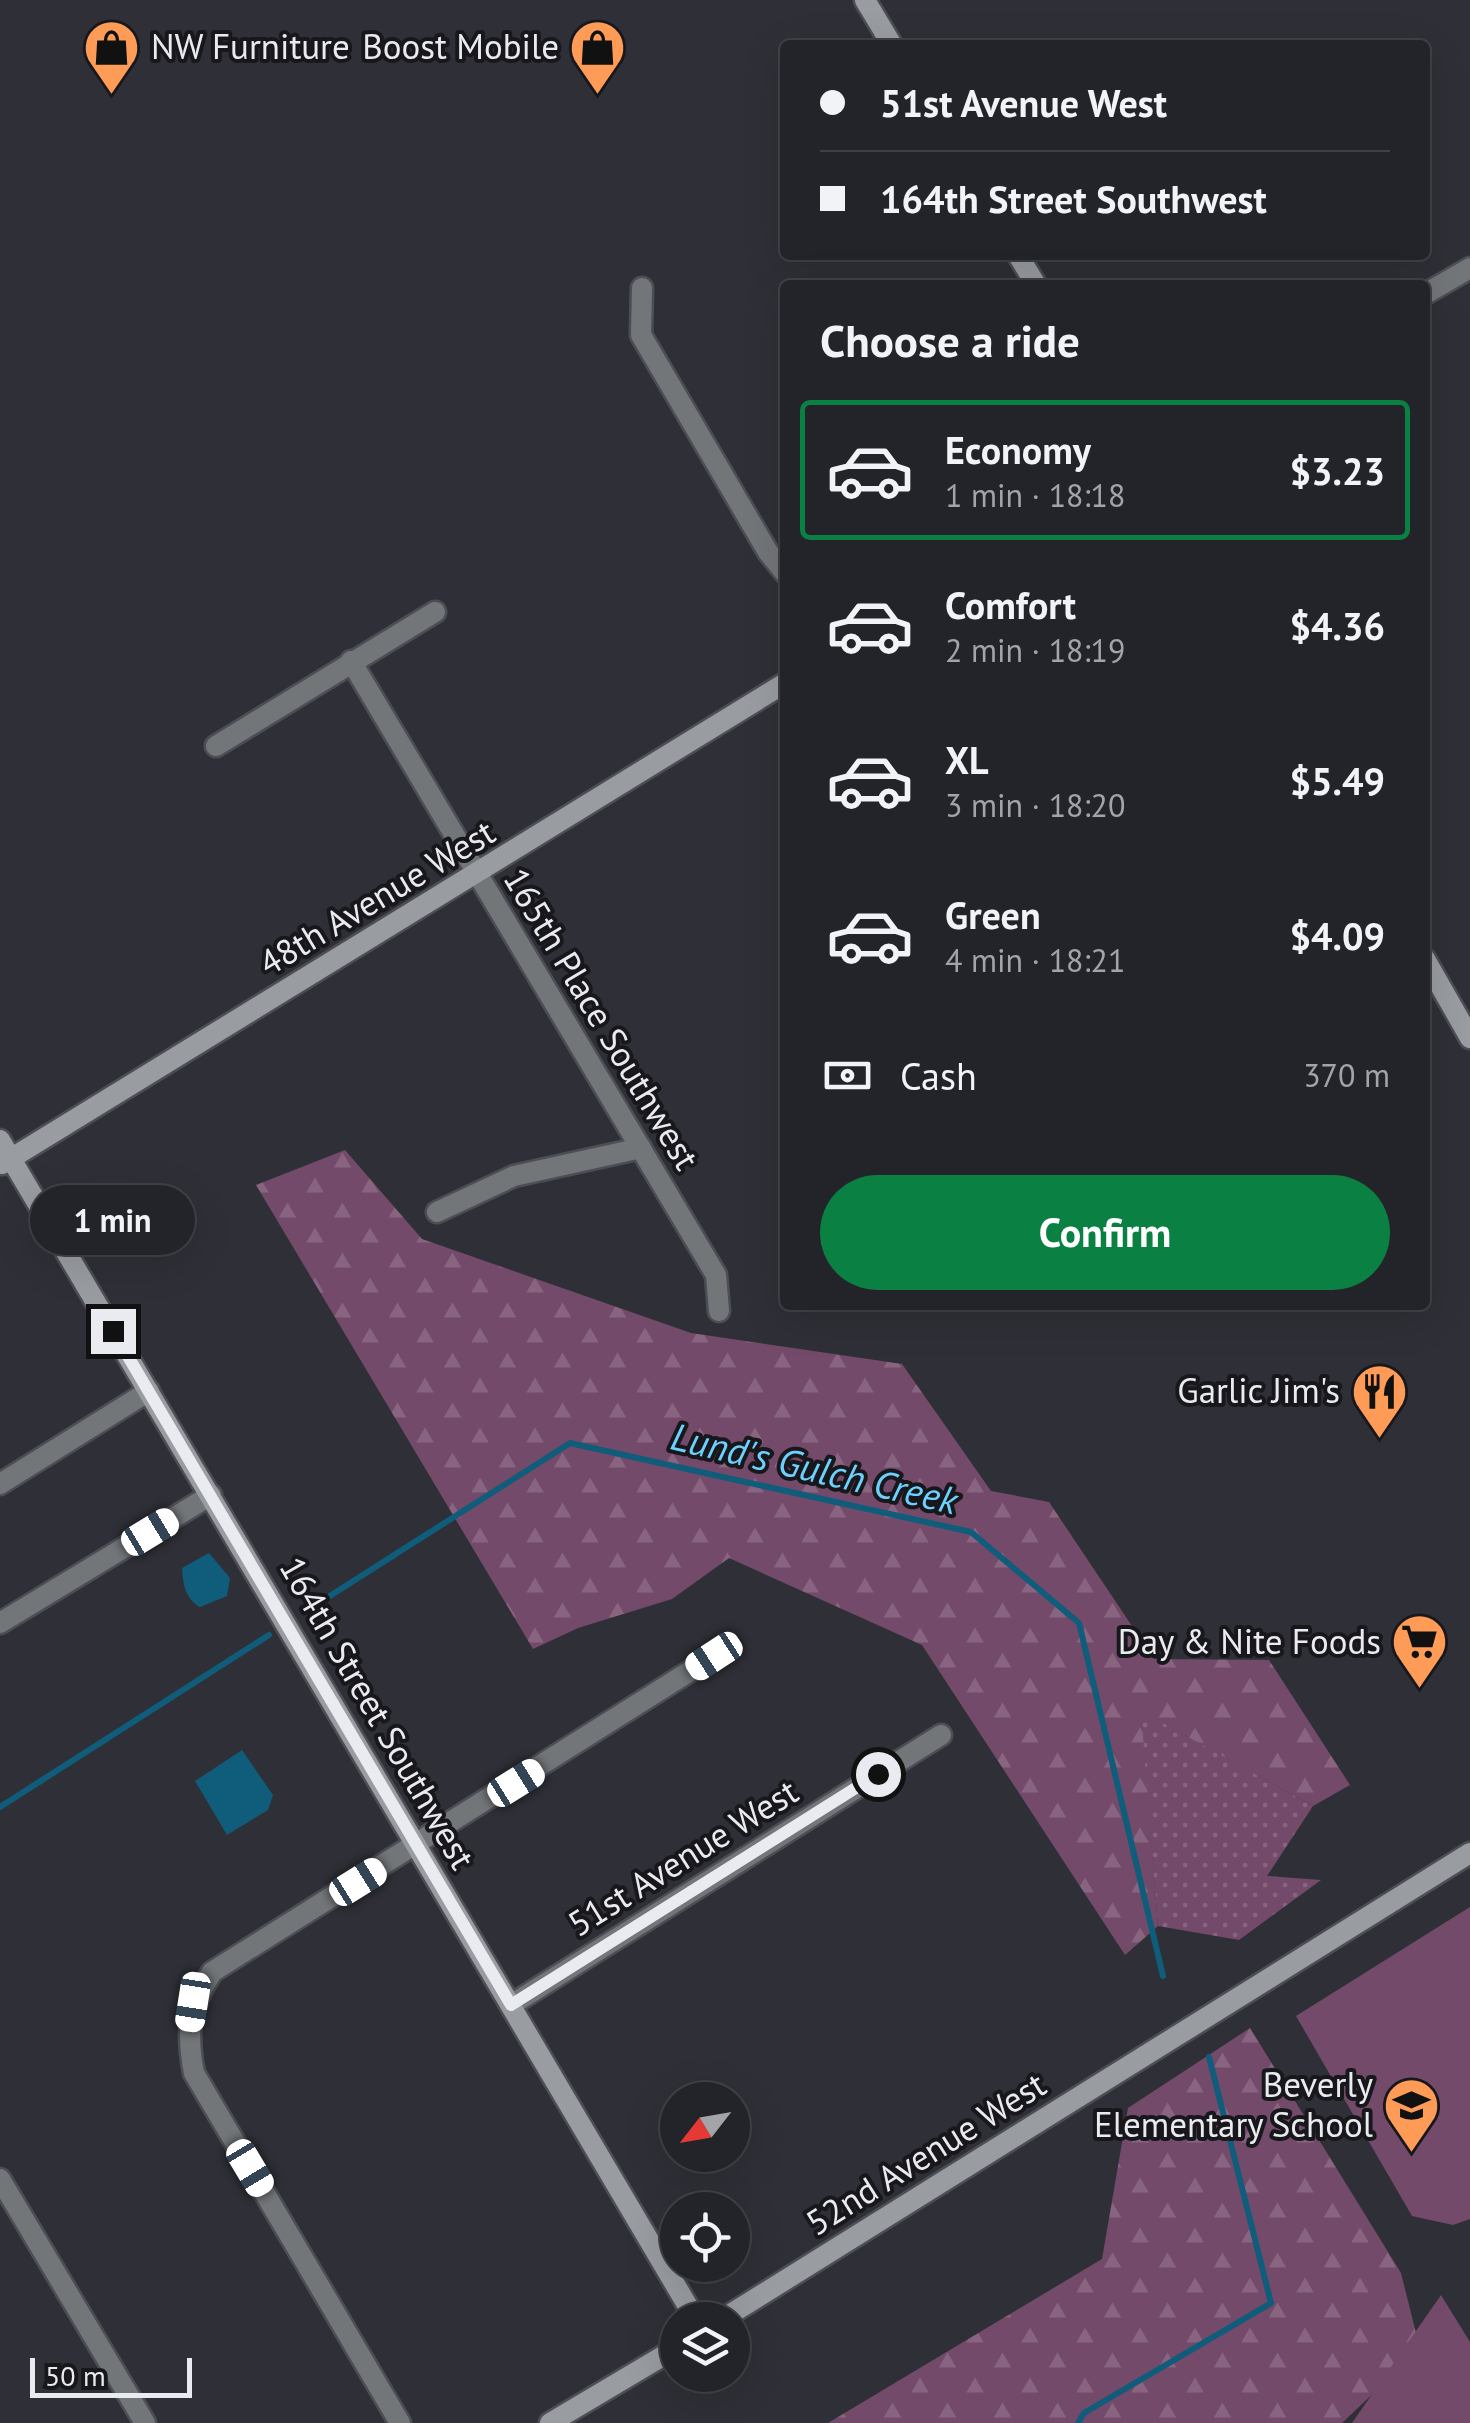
<!DOCTYPE html>
<meta charset="utf-8">
<style>
body{margin:0;font-family:"PT Sans",sans-serif;background:#2b2c31;color:#f1f3f6;height:100vh;display:flex;flex-direction:column;font-size:38px;white-space:nowrap}
*{box-sizing:border-box;margin:0}
p{font-size:32px;color:#a3a4a8}
.icon{flex:none;width:55px;height:55px;fill:none;stroke:currentColor;stroke-width:2;stroke-linecap:round;stroke-linejoin:round}
.map{position:relative;flex:1;overflow:hidden}
.details{position:absolute;left:780px;top:280px;width:650px;height:1030px;display:flex;flex-direction:column;background:#232429;border-radius:10px;box-shadow:0 10px 40px #0002,0 0 0 2px #404146}
.details>*{flex:none}
.guide{position:absolute;left:780px;top:40px;width:650px;height:220px;border-radius:10px;box-shadow:0 10px 40px #0002,0 0 0 2px #404146;display:grid;align-content:center;height:220px;padding:0 40px;background:#232429}
.needle{width:65px;rotate:239deg}
.buttons{position:absolute;left:660px;top:2082px;display:grid;gap:20px}
.buttons a{display:grid;place-items:center;width:90px;height:90px;border-radius:50%;background:#232429;box-shadow:0 10px 40px #0002,0 0 0 2px #404146;font-size:50px}
.scale{position:absolute;left:30px;bottom:25px;width:162px;box-sizing:border-box;padding-left:10px;border:5px solid #eaebf0;border-top:0;font-size:28px;line-height:35px;white-space:nowrap;color:#eaebf0;-webkit-text-stroke:8px #18181c;paint-order:stroke}
.end{position:absolute;width:45px;height:45px;margin:-22px;border:12px solid #eaebf0;background:#111;box-shadow:0 0 0 5px #111}
.from{border-radius:50%}
.bubble{position:absolute;height:70px;border-radius:35px;background:#232429;box-shadow:0 10px 40px #0002,0 0 0 2px #404146;font-size:32px;font-weight:800;line-height:70px;text-align:center}
.car{position:absolute;width:30px;height:60px;margin:-30px -15px;border-radius:12px;box-shadow:0 0 8px 2px #0007;background:linear-gradient(#fff 24%,#345 0 40%,#fff 0 76%,#345 0 86%,#fff 0)}
.guide b{display:flex;align-items:center;gap:35px;height:95px;font-size:38px}
.guide b+b{border-top:2px solid #404146}
.guide i{width:25px;height:25px;background:#f1f3f6}
ul{padding:0;list-style:none}
li{display:flex;align-items:center;gap:30px;height:140px;margin:0 20px 15px;padding:0 20px;border:5px solid transparent;border-radius:10px}
li div{flex:1}
li b{display:block;font-size:38px}
li em{font-style:normal;font-weight:800}
li.active{border-color:#0b8043}
li>.icon{width:90px;height:90px;stroke-width:1.5}
h2{padding:0 40px;font-size:45px;line-height:120px}
.pay{display:flex;align-items:center;gap:25px;height:110px;padding:0 40px;font-size:38px}
.pay p{margin-inline-start:auto}
.button{display:flex;gap:20px;margin-top:auto;padding:20px 40px}
.button a{flex:1;height:115px;border-radius:60px;background:#0b8043;color:#fff;font-size:40px;font-weight:800;line-height:115px;text-align:center}
.map>svg:first-child{display:block}
.grass{fill:url(#grass-dots)}
.forest{fill:url(#forest-firs)}
.park{fill:#744a6b}
.water{fill:#0f5d7a}
.lines{fill:none;stroke-linecap:round;stroke-linejoin:round}
.stream{stroke:#0f5d7a;stroke-width:6}
.street-casing{stroke:#4d4e55;stroke-width:25}
.secondary-casing{stroke:#4d4e55;stroke-width:25}
.street{stroke:#737679;stroke-width:20}
.secondary{stroke:#999da2;stroke-width:20}
.route{stroke:#eaebf0;stroke-width:12}
.labels{text-anchor:middle;stroke-width:8;stroke-linejoin:round;paint-order:stroke}
.poi-label{font-size:35px;fill:#eaebf0;stroke:#18181c;text-anchor:end}
.street-label{font-size:35px;fill:#eaebf0;stroke:#18181c}
.water-label{font-size:38px;font-style:italic;fill:#6cd1ff;stroke:#18181c}
</style>
<div class="map">
<svg width="1470" height="2423" viewBox="0 0 1470 2423">
<defs>
<pattern id="grass-dots" width="8" height="8" patternUnits="userSpaceOnUse" patternTransform="scale(2.5)"><rect width="8" height="8" fill="#744a6b"/><path d="M2 2h.1M6 6h.1" fill="none" stroke="#886480" stroke-width="1.8" stroke-linecap="round"/></pattern>
<pattern id="forest-firs" width="22" height="20" patternUnits="userSpaceOnUse" patternTransform="scale(2.5)"><rect width="22" height="20" fill="#744a6b"/><path d="M5 1l3.5 6h-7zM16 11l3.5 6h-7z" fill="#886480"/></pattern>
</defs>
<rect width="100%" height="100%" fill="#2f3037"/>
<path class="grass" d="M 1140,1710 L 1313,1806 L 1267,1876 L 1321,1880 L 1239,1940 L 1158,1926 Z"/>
<g class="forest">
<path d="M 345,1150 L 422,1239 L 691,1333 L 902,1364 L 991,1491 L 1049,1502 L 1154,1659 L 1269,1660 L 1350,1785 L 1313,1806 L 1141,1711 L 1158,1926 L 1125,1955 L 922,1645 L 729,1558 L 672,1599 L 578,1628 L 533,1649 L 256,1185 Z"/>
<path d="M 1250,2028 L 1401,2273 L 1420,2349 L 1342,2423 L 828,2423 L 1102,2259 L 1128,2108 Z"/>
</g>
<g class="park">
<path d="M 1470,1907 L 1470,2219 L 1453,2225 L 1412,2216 L 1296,2016 Z"/>
<path d="M 1441,2295 L 1470,2342 L 1470,2423 L 1352,2423 Z"/>
</g>
<g class="water">
<path d="M 209,1553 L 230,1578 L 227,1596 L 200,1607 C 185,1599 183,1584 182,1568 Z"/>
<path d="M 242,1750 L 273,1795 L 268,1810 L 227,1835 L 195,1781 Z"/>
</g>
<g class="lines">
<g class="stream">
<path d="M 311,1608 L 570,1443 L 971,1532 L 1079,1623 L 1163,1976"/>
<path d="M 0,1807 L 269,1635"/>
<path d="M 1078,2423 L 1084,2413 L 1271,2303 L 1209,2057"/>
</g>
<defs>
<g id="street">
<path d="M 642,288 L 641,335 L 768,552 L 785,573"/>
<path d="M 1425,294 L 1470,268"/>
<path d="M 351,661 L 716,1275 L 719,1311"/>
<path d="M 216,746 L 435,612"/>
<path d="M 437,1212 L 514,1176 L 641,1148"/>
<path d="M 0,1484 L 149,1391"/>
<path d="M 0,1623 L 211,1495"/>
<path d="M 511,2005 L 941,1735"/>
<path d="M 0,2179 L 145,2423"/>
<path d="M 400,2423 L 194,2073 C 186,2032 189,2008 212,1972 L 714,1656"/>
</g>
<g id="secondary">
<path d="M 865,0 L 892,45"/>
<path d="M 1018,255 L 1036,285"/>
<path d="M 1425,959 L 1470,1038"/>
<path d="M 0,1140 L 696,2320"/>
<path d="M 2,1164 L 785,683"/>
<path d="M 721,2320 L 1470,1853"/>
<path d="M 550,2423 L 678,2347"/>
</g>
</defs>
<use href="#street" class="street-casing"/>
<use href="#secondary" class="secondary-casing"/>
<use href="#street" class="street"/>
<use href="#secondary" class="secondary"/>
</g>
<g class="lines">
<path class="route" d="M 113,1331 L 511,2005 L 878,1774"/>
</g>
<defs>
<symbol id="shop-pin" viewBox="-11 -11 22 30"><path d="M0 17L-7.5 6A9.5 9.5 0 1 1 7.5 6Z" fill="#fe9c57" stroke="#18181c"/><path d="M-5-2.5h2.3a2.7 3.5 0 0 1 5.4 0H5L5.5 6h-11ZM-1.5-2.5h3a1.5 2.3 0 0 0-3 0Z" fill="#111"/></symbol>
<symbol id="restaurant-pin" viewBox="-11 -11 22 30"><path d="M0 17L-7.5 6A9.5 9.5 0 1 1 7.5 6Z" fill="#fe9c57" stroke="#18181c"/><path d="M-5-6h1v4h1v-4h1v4h1v-4h1v5L-1.5 .5V6h-2V.5L-5-1ZM5-6V6H3V1.5H1.5Q1.5-4 5-6Z" fill="#111"/></symbol>
<symbol id="supermarket-pin" viewBox="-11 -11 22 30"><path d="M0 17L-7.5 6A9.5 9.5 0 1 1 7.5 6Z" fill="#fe9c57" stroke="#18181c"/><path d="M-6-5.5h2.5l.6 2H6L4.5 2H-2.5L-4.4-4H-6ZM-1.5 3.2a1.3 1.3 0 1 0 .1 0ZM3 3.2a1.3 1.3 0 1 0 .1 0Z" fill="#111"/></symbol>
<symbol id="school-pin" viewBox="-11 -11 22 30"><path d="M0 17L-7.5 6A9.5 9.5 0 1 1 7.5 6Z" fill="#fe9c57" stroke="#18181c"/><path d="M0-5L7-2L0 1L-7-2ZM-4 1L0 2.5L4 1V4Q0 6-4 4Z" fill="#111"/></symbol>
</defs>
<g fill-rule="evenodd">
<use href="#shop-pin" x="80" y="16" width="63" height="86"/>
<use href="#shop-pin" x="566" y="16" width="63" height="86"/>
<use href="#restaurant-pin" x="1348" y="1360" width="63" height="86"/>
<use href="#supermarket-pin" x="1388" y="1610" width="63" height="86"/>
<use href="#school-pin" x="1380" y="2074" width="63" height="86"/>
</g>
<g class="labels">
<g class="poi-label">
<text x="151" y="59" text-anchor="start">NW Furniture</text>
<text x="559" y="59">Boost Mobile</text>
<text x="1340" y="1403">Garlic Jim's</text>
<text x="1381" y="1654">Day &amp; Nite Foods</text>
<text x="1373" y="2097">Beverly<tspan x="1373" dy="40">Elementary School</tspan></text>
</g>
<g class="street-label">
<text transform="translate(377 898) rotate(-31)" y="12">48th Avenue West</text>
<text transform="translate(601 1019) rotate(59)" y="12">165th Place Southwest</text>
<text transform="translate(377 1713) rotate(60)" y="12">164th Street Southwest</text>
<text transform="translate(683 1858) rotate(-32)" y="12">51st Avenue West</text>
<text transform="translate(926 2154) rotate(-32)" y="12">52nd Avenue West</text>
</g>
<g class="water-label">
<text transform="translate(814 1469) rotate(13)" y="13">Lund's Gulch Creek</text>
</g>
</g>
</svg>
<div class="buttons">
<a><svg class="needle" viewBox="-14 -14 28 28"><path d="M0-13l5 13h-10z" fill="#e53935"/><path d="M0 13l5-13h-10z" fill="#a3a4a8"/></svg></a>
<a><svg class="icon" aria-label="locate" viewBox="0 0 24 24"><circle cx="12" cy="12" r="6"/><path d="M12 2v4M12 18v4M2 12h4M18 12h4"/></svg></a>
<a><svg class="icon" aria-label="layers" viewBox="0 0 24 24"><path d="M12 4l9 5-9 5-9-5zM3 14l9 5 9-5"/></svg></a>
</div>
<div class="scale">50 m</div>
<i class="end from" style="left:878px;top:1774px"></i>
<i class="end" style="left:113px;top:1331px"></i>
<div class="bubble" style="left:30px;top:1185px;width:165px">1 min</div>
<i class="car" style="left:150px;top:1532px;rotate:59deg"></i>
<i class="car" style="left:714px;top:1656px;rotate:237deg"></i>
<i class="car" style="left:516px;top:1783px;rotate:58deg"></i>
<i class="car" style="left:358px;top:1882px;rotate:58deg"></i>
<i class="car" style="left:193px;top:2002px;rotate:189deg"></i>
<i class="car" style="left:250px;top:2168px;rotate:149deg"></i>
<div class="guide">
<b><i class="from"></i>51st Avenue West</b>
<b><i></i>164th Street Southwest</b>
</div>
<section class="details">
<h2>Choose a ride</h2>
<ul>
<li class="active"><svg class="icon" aria-label="car" viewBox="0 0 24 24"><path d="M5 17H2v-5l4-1 3-4h7l3 4 3 1v5h-3M9 17h6M6 11h13"/><circle cx="7" cy="17" r="2"/><circle cx="17" cy="17" r="2"/></svg><div><b>Economy</b><p>1 min · 18:18</p></div><em>$3.23</em></li>
<li><svg class="icon" aria-label="car" viewBox="0 0 24 24"><path d="M5 17H2v-5l4-1 3-4h7l3 4 3 1v5h-3M9 17h6M6 11h13"/><circle cx="7" cy="17" r="2"/><circle cx="17" cy="17" r="2"/></svg><div><b>Comfort</b><p>2 min · 18:19</p></div><em>$4.36</em></li>
<li><svg class="icon" aria-label="car" viewBox="0 0 24 24"><path d="M5 17H2v-5l4-1 3-4h7l3 4 3 1v5h-3M9 17h6M6 11h13"/><circle cx="7" cy="17" r="2"/><circle cx="17" cy="17" r="2"/></svg><div><b>XL</b><p>3 min · 18:20</p></div><em>$5.49</em></li>
<li><svg class="icon" aria-label="car" viewBox="0 0 24 24"><path d="M5 17H2v-5l4-1 3-4h7l3 4 3 1v5h-3M9 17h6M6 11h13"/><circle cx="7" cy="17" r="2"/><circle cx="17" cy="17" r="2"/></svg><div><b>Green</b><p>4 min · 18:21</p></div><em>$4.09</em></li>
</ul>
<div class="pay"><svg class="icon" aria-label="cash" viewBox="0 0 24 24"><path d="M3 7h18v10H3z"/><circle cx="12" cy="12" r="2"/></svg>Cash<p>370 m</p></div>
<div class="button"><a>Confirm</a></div>
</section>
</div>
